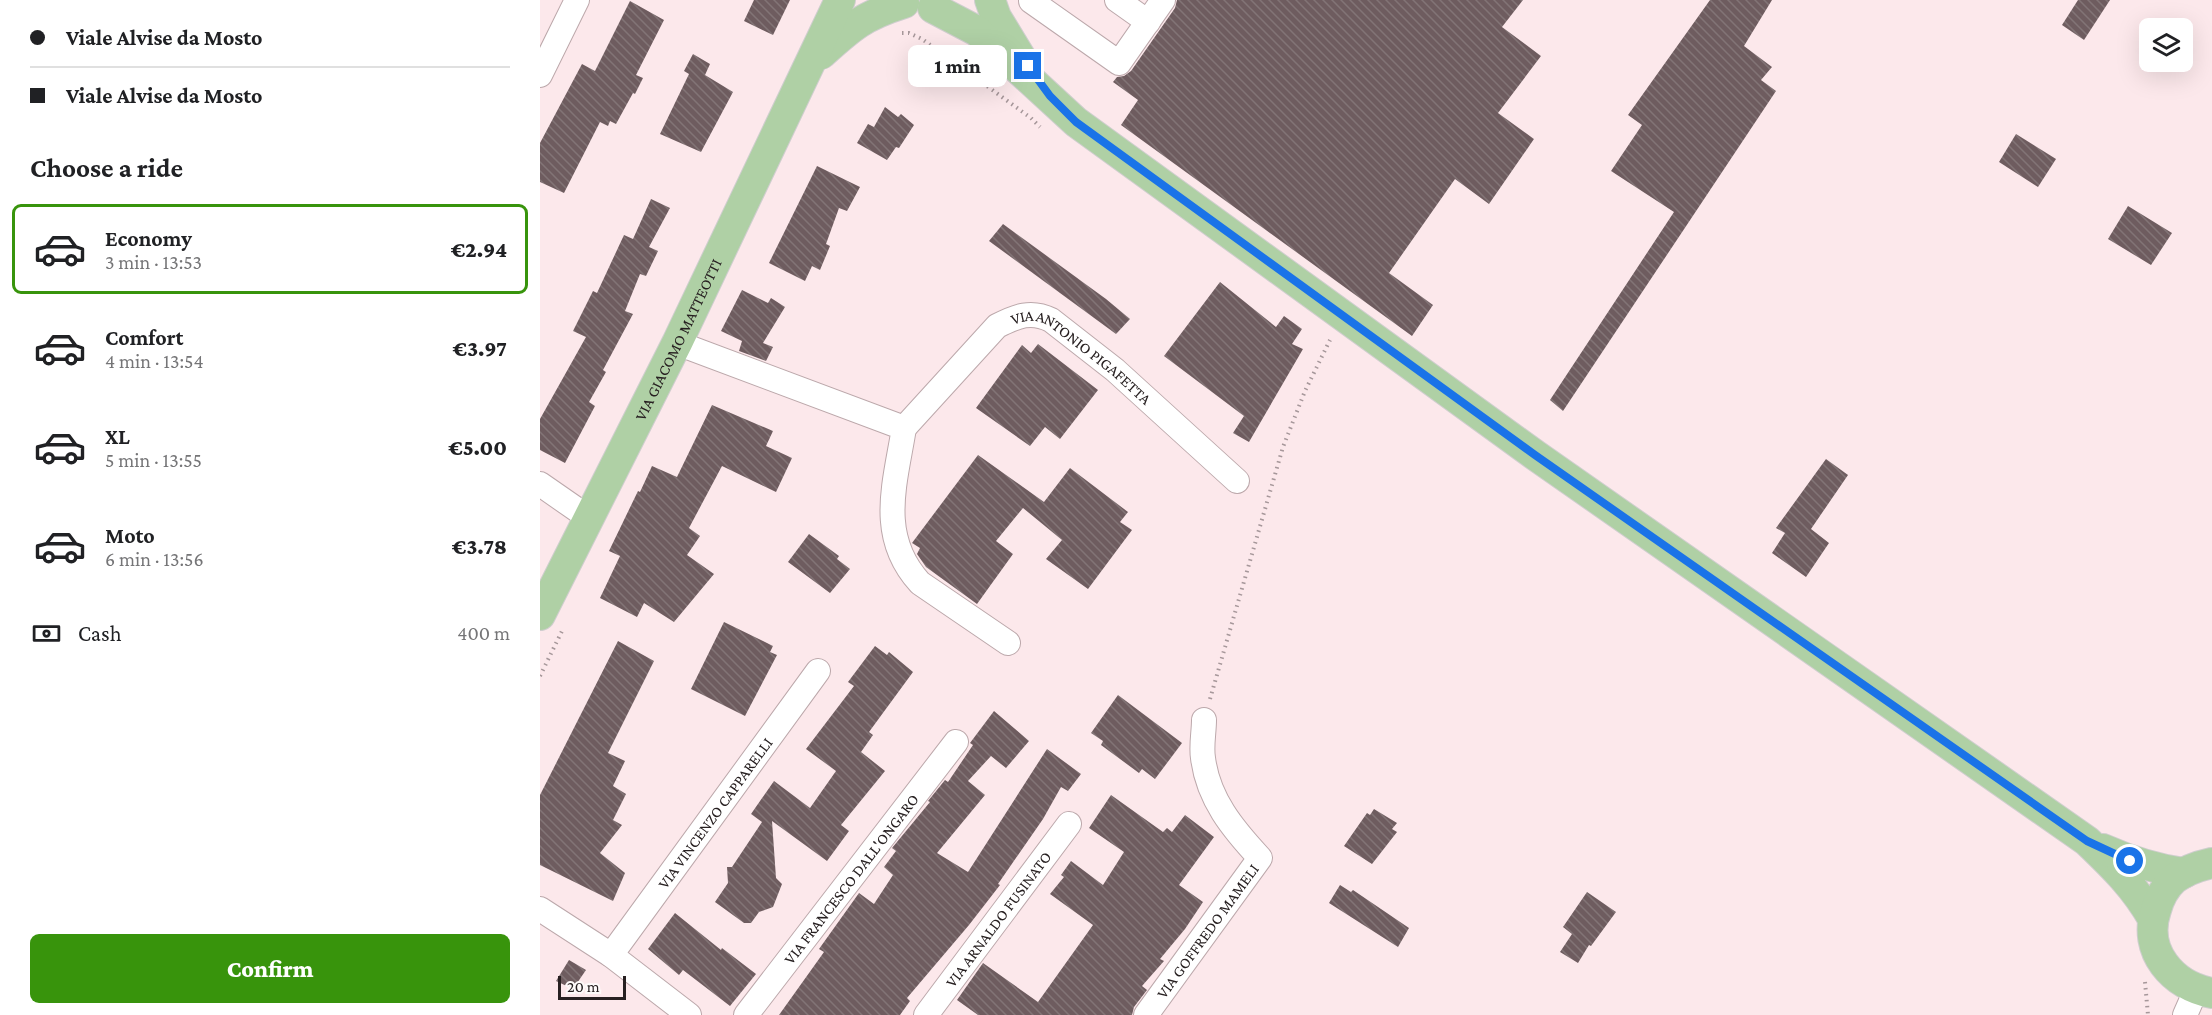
<!DOCTYPE html>
<meta charset="utf-8">
<style>
body{margin:0;font-family:"Crimson Pro",serif;background:#f2f2f2;color:#202124;height:100vh;display:flex;flex-direction:column;font-size:22px;white-space:nowrap}
*{box-sizing:border-box;margin:0}
p{font-size:20px;color:#757577}
.icon{flex:none;width:33px;height:33px;fill:none;stroke:currentColor;stroke-width:2;stroke-linecap:round;stroke-linejoin:round}
.map{position:relative;flex:1;overflow:hidden}
.details{display:flex;flex-direction:column;background:#fff;width:540px}
.details>*{flex:none}
.top-card{display:grid;align-content:center;height:132px;padding:0 30px;background:#fff}
.controls{position:absolute;left:1599px;top:18px;display:grid;gap:12px}
.controls a{display:grid;place-items:center;width:54px;height:54px;border-radius:9px;background:#fff;box-shadow:0 6px 24px #0002;font-size:30px}
.scale{position:absolute;left:18px;bottom:15px;width:68px;box-sizing:border-box;padding-left:6px;border:3px solid #272021;border-top:0;font-size:16px;line-height:21px;white-space:nowrap;color:#272021;-webkit-text-stroke:4px #fefafa;paint-order:stroke}
.end{position:absolute;width:27px;height:27px;margin:-14px;border:8px solid #1a73e8;background:#fff;box-shadow:0 0 0 3px #fff}
.from{border-radius:50%}
.bubble{position:absolute;height:42px;border-radius:9px;background:#fff;box-shadow:0 6px 24px #0002;font-size:20px;font-weight:800;line-height:42px;text-align:center}
.top-card b{display:flex;align-items:center;gap:21px;height:57px;font-size:22px}
.top-card b+b{border-top:2px solid #e0e0e0}
.top-card i{width:15px;height:15px;background:#202124}
ul{padding:0;list-style:none}
li{display:flex;align-items:center;gap:18px;height:90px;margin:0 12px 9px;padding:0 18px;border:3px solid transparent;border-radius:9px}
li div{flex:1}
li b{display:block;font-size:22px}
li em{font-style:normal;font-weight:800}
li.active{border-color:#38940c}
li>.icon{width:54px;height:54px;stroke-width:1.5}
h2{padding:0 30px;font-size:27px;line-height:72px}
.pay{display:flex;align-items:center;gap:15px;height:66px;padding:0 30px;font-size:22px}
.pay p{margin-inline-start:auto}
.button{display:flex;gap:12px;margin-top:auto;padding:12px 30px}
.button a{flex:1;height:69px;border-radius:9px;background:#38940c;color:#fff;font-size:24px;font-weight:800;line-height:69px;text-align:center}
main{display:flex;flex:1;min-height:0}
.map>svg:first-child{display:block}
.building{fill:url(#building-back-hatch)}
.lines{fill:none;stroke-linecap:round;stroke-linejoin:round}
.minor-casing{stroke:#bca8ab;stroke-width:26}
.major-casing{stroke:#cfcece;stroke-width:32}
.path{stroke:#a6979a;stroke-width:4;stroke-dasharray:1.5 4.5;stroke-linecap:butt}
.minor{stroke:#fff;stroke-width:24}
.major{stroke:#afd0a5;stroke-width:30}
.route{stroke:#1a73e8;stroke-width:8}
.labels{text-anchor:middle;stroke-width:6;stroke-linejoin:round;paint-order:stroke}
.street-label{font-size:16px;fill:#272021;stroke:#fefafa}
</style>
<main>
<section class="details">
<div class="top-card">
<b><i class="from"></i>Viale Alvise da Mosto</b>
<b><i></i>Viale Alvise da Mosto</b>
</div>
<h2>Choose a ride</h2>
<ul>
<li class="active"><svg class="icon" aria-label="car" viewBox="0 0 24 24"><path d="M5 17H2v-5l4-1 3-4h7l3 4 3 1v5h-3M9 17h6M6 11h13"/><circle cx="7" cy="17" r="2"/><circle cx="17" cy="17" r="2"/></svg><div><b>Economy</b><p>3 min · 13:53</p></div><em>€2.94</em></li>
<li><svg class="icon" aria-label="car" viewBox="0 0 24 24"><path d="M5 17H2v-5l4-1 3-4h7l3 4 3 1v5h-3M9 17h6M6 11h13"/><circle cx="7" cy="17" r="2"/><circle cx="17" cy="17" r="2"/></svg><div><b>Comfort</b><p>4 min · 13:54</p></div><em>€3.97</em></li>
<li><svg class="icon" aria-label="car" viewBox="0 0 24 24"><path d="M5 17H2v-5l4-1 3-4h7l3 4 3 1v5h-3M9 17h6M6 11h13"/><circle cx="7" cy="17" r="2"/><circle cx="17" cy="17" r="2"/></svg><div><b>XL</b><p>5 min · 13:55</p></div><em>€5.00</em></li>
<li><svg class="icon" aria-label="car" viewBox="0 0 24 24"><path d="M5 17H2v-5l4-1 3-4h7l3 4 3 1v5h-3M9 17h6M6 11h13"/><circle cx="7" cy="17" r="2"/><circle cx="17" cy="17" r="2"/></svg><div><b>Moto</b><p>6 min · 13:56</p></div><em>€3.78</em></li>
</ul>
<div class="pay"><svg class="icon" aria-label="cash" viewBox="0 0 24 24"><path d="M3 7h18v10H3z"/><circle cx="12" cy="12" r="2"/></svg>Cash<p>400 m</p></div>
<div class="button"><a>Confirm</a></div>
</section>
<div class="map">
<svg width="1672" height="1015" viewBox="0 0 1672 1015">
<defs>
<pattern id="building-back-hatch" width="6" height="6" patternUnits="userSpaceOnUse" patternTransform="scale(1.5)"><rect width="6" height="6" fill="#6e5c5f"/><path d="M-1 5l2 2M0 0l6 6M5-1l2 2" fill="none" stroke="#827476"/></pattern>
</defs>
<rect width="100%" height="100%" fill="#fce8eb"/>
<g class="building">
<path d="M 214,0 L 250,0 L 233,35 L 204,21 Z"/>
<path d="M 637,0 L 983,0 L 962,27 L 1001,56 L 958,113 L 994,139 L 949,204 L 915,179 L 849,273 L 893,305 L 872,336 L 581,125 L 598,100 L 573,82 L 577,77 L 584,76 L 591,71 L 635,8 Z"/>
<path d="M 1170,0 L 1232,0 L 1204,46 L 1232,67 L 1221,80 L 1236,91 L 1023,411 L 1010,400 L 1134,212 L 1071,171 L 1102,125 L 1088,115 Z"/>
<path d="M 1538,0 L 1570,0 L 1544,40 L 1522,25 Z"/>
<path d="M 90,1 L 124,20 L 96,75 L 103,78 L 95,94 L 93,93 L 76,124 L 70,121 L 68,126 L 60,122 L 24,193 L 0,182 L 0,143 L 42,64 L 55,71 Z"/>
<path d="M 153,54 L 170,64 L 165,75 L 193,92 L 161,152 L 120,134 L 149,74 L 144,71 Z"/>
<path d="M 345,107 L 358,117 L 361,114 L 374,125 L 359,148 L 356,147 L 347,160 L 317,143 L 328,124 L 334,127 Z"/>
<path d="M 1476,134 L 1516,159 L 1498,187 L 1459,162 Z"/>
<path d="M 277,166 L 320,187 L 307,211 L 299,208 L 286,244 L 290,246 L 280,270 L 272,266 L 265,281 L 229,263 Z"/>
<path d="M 111,199 L 130,208 L 109,247 L 118,251 L 106,276 L 100,274 L 85,311 L 93,314 L 63,370 L 66,372 L 49,402 L 55,406 L 25,463 L 0,450 L 0,419 L 46,337 L 33,331 L 53,291 L 57,293 L 84,235 L 93,239 Z"/>
<path d="M 1588,206 L 1632,233 L 1611,265 L 1568,239 Z"/>
<path d="M 463,224 L 566,299 L 590,319 L 576,334 L 449,241 Z"/>
<path d="M 680,282 L 736,327 L 744,316 L 762,329 L 752,344 L 763,349 L 709,442 L 693,433 L 704,416 L 624,356 Z"/>
<path d="M 202,290 L 228,303 L 231,298 L 245,307 L 223,343 L 233,347 L 226,361 L 199,351 L 202,341 L 181,331 Z"/>
<path d="M 498,344 L 558,390 L 520,439 L 505,427 L 490,446 L 436,408 L 482,345 L 491,353 Z"/>
<path d="M 172,405 L 233,431 L 226,446 L 252,458 L 236,492 L 182,466 L 149,528 L 160,536 L 147,555 L 174,574 L 134,622 L 104,603 L 97,617 L 60,598 L 80,556 L 69,551 L 98,491 L 100,492 L 112,466 L 137,477 Z"/>
<path d="M 438,455 L 504,502 L 530,468 L 588,512 L 580,522 L 592,530 L 548,589 L 506,559 L 522,540 L 483,508 L 456,541 L 473,554 L 437,604 L 386,567 L 377,554 L 380,548 L 372,543 Z"/>
<path d="M 1286,459 L 1308,475 L 1271,529 L 1289,543 L 1266,577 L 1232,553 L 1245,533 L 1236,528 Z"/>
<path d="M 269,534 L 299,556 L 297,559 L 310,569 L 290,593 L 248,562 Z"/>
<path d="M 184,622 L 233,646 L 230,652 L 237,655 L 205,716 L 151,689 Z"/>
<path d="M 78,641 L 114,661 L 68,753 L 85,761 L 73,786 L 86,794 L 73,820 L 82,825 L 60,853 L 85,873 L 73,901 L 0,865 L 0,795 Z"/>
<path d="M 335,646 L 347,655 L 349,652 L 373,672 L 329,732 L 333,735 L 321,752 L 345,771 L 301,825 L 309,831 L 287,861 L 232,821 L 236,878 L 242,884 L 233,907 L 219,912 L 211,923 L 204,923 L 175,902 L 188,883 L 187,867 L 192,867 L 222,822 L 211,814 L 234,781 L 270,808 L 296,771 L 266,749 L 314,686 L 308,682 Z"/>
<path d="M 578,695 L 642,743 L 615,779 L 602,769 L 599,773 L 561,745 L 563,741 L 551,733 Z"/>
<path d="M 454,711 L 489,741 L 466,768 L 451,756 L 428,781 L 445,795 L 397,853 L 428,872 L 507,749 L 541,774 L 528,791 L 521,787 L 503,819 L 458,884 L 460,885 L 429,925 L 367,998 L 370,1001 L 360,1015 L 239,1015 L 284,952 L 279,949 L 319,893 L 334,904 L 353,875 L 344,867 L 356,851 L 352,848 L 390,802 L 388,801 L 405,780 L 408,782 L 433,745 L 430,743 Z"/>
<path d="M 571,795 L 623,832 L 627,828 L 632,832 L 645,815 L 674,837 L 639,885 L 663,902 L 645,929 L 620,959 L 624,961 L 602,986 L 607,990 L 594,1007 L 592,1015 L 438,1015 L 417,1000 L 443,963 L 498,1002 L 553,925 L 510,894 L 524,877 L 521,875 L 531,861 L 563,885 L 584,852 L 549,828 Z"/>
<path d="M 834,809 L 857,823 L 852,829 L 857,832 L 832,864 L 804,846 L 827,813 L 830,815 Z"/>
<path d="M 800,885 L 811,892 L 813,890 L 869,928 L 858,947 L 789,903 Z"/>
<path d="M 1047,892 L 1076,912 L 1051,946 L 1049,945 L 1038,963 L 1020,952 L 1032,934 L 1023,927 Z"/>
<path d="M 135,913 L 181,950 L 182,948 L 216,974 L 190,1006 L 143,970 L 139,975 L 108,949 Z"/>
<path d="M 29,960 L 46,970 L 33,989 L 16,981 Z"/>
</g>
<g class="lines">
<defs>
<g id="minor">
<path d="M 492,0 L 491,1 L 579,63 L 623,0"/>
<path d="M 577,0 L 608,22"/>
<path d="M 0,75 L 37,0"/>
<path d="M 137,343 L 364,428 C 355,484 337,536 380,583 L 468,643"/>
<path id="s1" d="M 364,428 L 457,326 C 477,316 491,310 511,320 L 575,370 L 697,481"/>
<path d="M 0,484 L 49,518"/>
<path d="M 0,909 L 71,955 L 149,1015"/>
<path id="s2" d="M 71,955 L 278,671"/>
<path id="s3" d="M 206,1015 L 416,742"/>
<path id="s4" d="M 386,1015 L 529,824"/>
<path id="s5" d="M 606,1015 L 720,858 C 693,829 668,799 663,758 C 661,746 664,732 664,720"/>
<path d="M 1645,1015 L 1656,990"/>
</g>
<g id="major">
<path d="M 450,0 L 456,17 L 481,58"/>
<path d="M 393,8 L 437,31 L 536,122 L 995,455 L 1547,841 C 1573,866 1595,887 1613,919"/>
<path d="M 281,54 C 312,26 323,16 364,3"/>
<path id="s6" d="M 0,615 L 137,343 L 300,0"/>
<path d="M 1563,849 C 1590,861 1615,869 1644,873"/>
<path d="M 1672,863 C 1658,866 1646,870 1634,879 C 1625,887 1619,899 1616,910 C 1602,951 1633,986 1672,993"/>
</g>
</defs>
<use href="#minor" class="minor-casing"/>
<use href="#major" class="major-casing"/>
<g class="path">
<path d="M 362,33 L 369,33 L 382,39 L 491,118 L 500,127"/>
<path d="M 0,676 L 22,631"/>
<path d="M 670,699 L 743,447 L 765,391 L 790,340"/>
<path d="M 1605,982 L 1608,1015"/>
</g>
<use href="#minor" class="minor"/>
<use href="#major" class="major"/>
</g>
<g class="lines">
<path class="route" d="M 488,66 L 510,96 L 536,122 L 995,455 L 1547,841 L 1590,861"/>
</g>
<g class="labels">
<g class="street-label">
<text dy="6" stroke="none"><textPath href="#s6" startOffset="308">VIA GIACOMO MATTEOTTI</textPath></text>
<text dy="6" stroke="none"><textPath href="#s1" startOffset="238">VIA ANTONIO PIGAFETTA</textPath></text>
<text dy="6" stroke="none"><textPath href="#s2" startOffset="176">VIA VINCENZO CAPPARELLI</textPath></text>
<text dy="6" stroke="none"><textPath href="#s3" startOffset="172">VIA FRANCESCO DALL'ONGARO</textPath></text>
<text dy="6" stroke="none"><textPath href="#s4" startOffset="120">VIA ARNALDO FUSINATO</textPath></text>
<text dy="6" stroke="none"><textPath href="#s5" startOffset="104">VIA GOFFREDO MAMELI</textPath></text>
</g>
</g>
</svg>
<div class="controls">
<a><svg class="icon" aria-label="layers" viewBox="0 0 24 24"><path d="M12 4l9 5-9 5-9-5zM3 14l9 5 9-5"/></svg></a>
</div>
<div class="scale">20 m</div>
<i class="end from" style="left:1590px;top:861px"></i>
<i class="end" style="left:488px;top:66px"></i>
<div class="bubble" style="left:368px;top:45px;width:99px">1 min</div>
</div>
</main>
